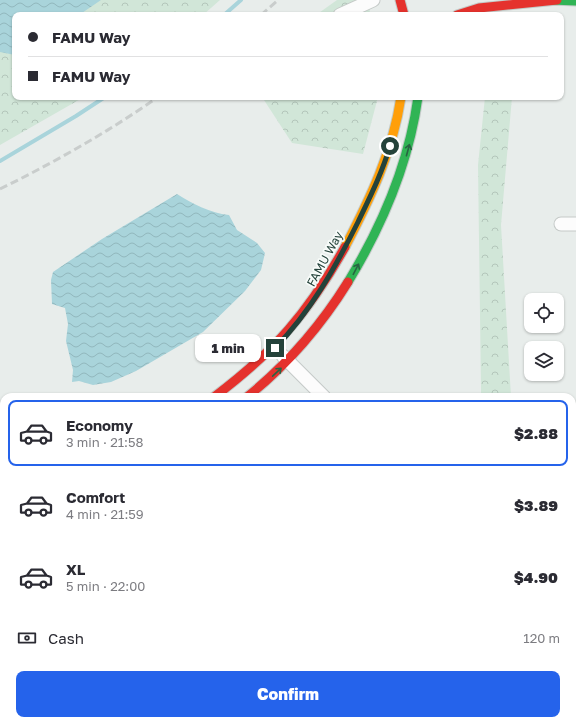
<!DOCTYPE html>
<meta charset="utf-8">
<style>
body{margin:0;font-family:"Golos Text",sans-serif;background:#f2f2f3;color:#2b2b33;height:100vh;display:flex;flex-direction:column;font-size:15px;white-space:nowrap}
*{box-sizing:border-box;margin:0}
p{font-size:13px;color:#7c7c81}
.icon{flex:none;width:22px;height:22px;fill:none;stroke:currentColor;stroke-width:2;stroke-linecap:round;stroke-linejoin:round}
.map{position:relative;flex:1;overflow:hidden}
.sheet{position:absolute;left:0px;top:393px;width:576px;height:332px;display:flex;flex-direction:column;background:#fff;border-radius:12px 12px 0 0;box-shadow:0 1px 3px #0004}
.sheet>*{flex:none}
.guide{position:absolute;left:12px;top:12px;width:552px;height:88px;border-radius:8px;box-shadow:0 1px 3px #0004;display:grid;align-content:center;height:88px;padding:0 16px;background:#fff}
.buttons{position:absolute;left:524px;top:293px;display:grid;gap:8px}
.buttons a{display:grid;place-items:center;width:40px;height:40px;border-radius:8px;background:#fff;box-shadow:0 1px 3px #0004;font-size:20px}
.end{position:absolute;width:18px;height:18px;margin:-9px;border:5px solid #24423a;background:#fff;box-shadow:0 0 0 2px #fff}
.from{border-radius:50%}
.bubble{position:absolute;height:28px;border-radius:8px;background:#fff;box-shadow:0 1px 3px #0004;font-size:13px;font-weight:800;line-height:28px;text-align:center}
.guide b{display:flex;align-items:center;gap:14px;height:38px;font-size:15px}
.guide b+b{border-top:1px solid #e1e1e2}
.guide i{width:10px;height:10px;background:#2b2b33}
ul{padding:7px 0 0;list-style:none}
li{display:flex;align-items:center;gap:12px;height:66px;margin:0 8px 6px;padding:0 8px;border:2px solid transparent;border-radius:8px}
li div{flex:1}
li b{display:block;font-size:15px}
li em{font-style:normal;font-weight:800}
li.selected{border-color:#2563eb}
li>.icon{width:36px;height:36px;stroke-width:1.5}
.pay{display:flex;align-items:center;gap:10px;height:44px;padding:0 16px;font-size:15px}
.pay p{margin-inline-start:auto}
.cta{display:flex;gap:8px;margin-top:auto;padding:8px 16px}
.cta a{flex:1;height:46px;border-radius:8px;background:#2563eb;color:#fff;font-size:16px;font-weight:800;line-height:46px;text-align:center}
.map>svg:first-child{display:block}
.park{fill:url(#park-crowns)}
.water{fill:url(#water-waves)}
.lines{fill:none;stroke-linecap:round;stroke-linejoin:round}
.stream{stroke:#a9d4db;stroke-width:4}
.street-casing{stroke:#c5cac8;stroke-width:15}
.fast-casing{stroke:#c3cbc8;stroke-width:11}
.slow-casing{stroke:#c3cbc8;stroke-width:11}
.jam-casing{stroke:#c3cbc8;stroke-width:11}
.street{stroke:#fcfcfc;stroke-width:13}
.fast{stroke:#30b455;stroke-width:9}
.slow{stroke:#ff9f0a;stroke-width:9}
.jam{stroke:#e5322d;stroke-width:9}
.rail{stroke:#c9cdcc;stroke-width:3;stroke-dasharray:8 4;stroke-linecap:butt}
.oneway{stroke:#286442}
.route{stroke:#24423a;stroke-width:5}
.labels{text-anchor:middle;stroke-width:3.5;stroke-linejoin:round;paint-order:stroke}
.street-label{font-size:12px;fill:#24423a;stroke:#f7fbf9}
</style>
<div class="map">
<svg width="576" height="725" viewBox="0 0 576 725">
<defs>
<pattern id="park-crowns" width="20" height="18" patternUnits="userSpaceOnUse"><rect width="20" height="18" fill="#d1e6d8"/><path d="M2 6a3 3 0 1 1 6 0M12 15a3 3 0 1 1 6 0" fill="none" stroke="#b3c6ba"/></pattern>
<pattern id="water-waves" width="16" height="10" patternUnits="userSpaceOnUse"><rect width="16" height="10" fill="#a9d4db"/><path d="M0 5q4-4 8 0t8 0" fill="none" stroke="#91b7bd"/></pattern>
</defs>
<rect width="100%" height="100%" fill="#e8edeb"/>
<g class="park">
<path d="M 0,0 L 220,0 L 203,15 L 15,15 L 15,97 L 84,97 L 0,145 Z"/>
<path d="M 337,0 L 369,0 L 370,15 L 316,15 Z"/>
<path d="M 262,97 L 378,97 L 363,154 L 292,143 Z"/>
<path d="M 485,97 L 512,97 L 501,225 L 511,397 L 481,397 L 481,389 L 478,165 Z"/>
<path d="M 376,721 L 553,721 L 554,725 L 375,725 Z"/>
</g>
<g class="water">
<path d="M 0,0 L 101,0 L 79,15 L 15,15 L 15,55 L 0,52 Z"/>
<path d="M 177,194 C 193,204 210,213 229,215 L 237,230 L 257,243 L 265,253 L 261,270 L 245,291 L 203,332 L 136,371 L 111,382 L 93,385 L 79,381 L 72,382 L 73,370 L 66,341 L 68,324 L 65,308 L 52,304 L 51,280 L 53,272 L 102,239 Z"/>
<path d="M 423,721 L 456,721 L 457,725 L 422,725 Z"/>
</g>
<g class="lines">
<g class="stream">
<path d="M 224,15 L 241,0"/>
<path d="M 0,161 L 76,116 L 105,97"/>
<path d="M 0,568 L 4,586"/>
<path d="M 33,721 L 34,725"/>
</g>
<defs>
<g id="street">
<path d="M 340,15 L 373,0"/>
<path d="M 561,224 L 576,224"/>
<path d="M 283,356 L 324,397"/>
<path d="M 109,725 L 110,721"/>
<path d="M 367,725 L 368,721"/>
</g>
<g id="fast">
<path d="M 552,0 L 576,1"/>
<path d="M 348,282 C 382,226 409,163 418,97"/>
<path d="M 0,460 L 4,460"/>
</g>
<path id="slow" d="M 345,247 C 370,199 393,151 401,97"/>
<g id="jam">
<path d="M 400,0 L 404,15"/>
<path d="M 457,15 L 479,8 L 557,0"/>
<path d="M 214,397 C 275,351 308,313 345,247"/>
<path d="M 247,397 C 288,364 320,327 348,282"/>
<path d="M 0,478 L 4,478"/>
</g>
</defs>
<use href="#street" class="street-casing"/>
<use href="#fast" class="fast-casing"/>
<use href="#slow" class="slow-casing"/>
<use href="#jam" class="jam-casing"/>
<use href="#street" class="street"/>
<use href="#fast" class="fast"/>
<use href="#slow" class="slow"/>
<use href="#jam" class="jam"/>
<g class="rail">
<path d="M 261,15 L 278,0"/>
<path d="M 0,189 C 55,162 108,132 158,97"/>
</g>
</g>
<defs><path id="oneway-shaft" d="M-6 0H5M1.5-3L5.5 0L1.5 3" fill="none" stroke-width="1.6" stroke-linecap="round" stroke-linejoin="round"/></defs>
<g class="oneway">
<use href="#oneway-shaft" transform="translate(408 150) rotate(-75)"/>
<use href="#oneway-shaft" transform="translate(356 269) rotate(-63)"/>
<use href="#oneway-shaft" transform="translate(277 372) rotate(-43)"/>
</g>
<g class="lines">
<path class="route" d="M 275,348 C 311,311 335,268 358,222 C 370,197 382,173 390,146"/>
</g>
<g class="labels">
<g class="street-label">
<text transform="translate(325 259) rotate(-61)" y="4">FAMU Way</text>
</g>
</g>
</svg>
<div class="buttons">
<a><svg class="icon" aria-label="locate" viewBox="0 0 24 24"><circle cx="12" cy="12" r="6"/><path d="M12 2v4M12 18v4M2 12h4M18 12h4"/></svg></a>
<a><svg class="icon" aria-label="layers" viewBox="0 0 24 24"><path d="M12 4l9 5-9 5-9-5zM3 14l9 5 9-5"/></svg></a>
</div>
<i class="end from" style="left:390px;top:146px"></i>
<i class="end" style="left:275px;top:348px"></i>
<div class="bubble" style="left:195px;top:334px;width:66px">1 min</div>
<div class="guide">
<b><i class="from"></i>FAMU Way</b>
<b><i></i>FAMU Way</b>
</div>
<section class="sheet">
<ul>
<li class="selected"><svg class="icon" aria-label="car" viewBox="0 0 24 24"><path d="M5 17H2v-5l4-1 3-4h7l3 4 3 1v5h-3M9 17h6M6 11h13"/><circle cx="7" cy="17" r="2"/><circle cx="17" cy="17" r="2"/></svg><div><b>Economy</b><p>3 min · 21:58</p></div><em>$2.88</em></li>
<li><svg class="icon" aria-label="car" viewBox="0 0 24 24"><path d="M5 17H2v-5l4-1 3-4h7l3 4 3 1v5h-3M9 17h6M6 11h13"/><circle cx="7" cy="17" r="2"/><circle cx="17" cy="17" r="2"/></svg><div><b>Comfort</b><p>4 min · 21:59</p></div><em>$3.89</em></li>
<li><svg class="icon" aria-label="car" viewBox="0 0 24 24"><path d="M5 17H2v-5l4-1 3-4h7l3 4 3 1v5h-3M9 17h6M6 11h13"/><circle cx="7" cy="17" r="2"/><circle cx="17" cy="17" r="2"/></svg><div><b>XL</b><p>5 min · 22:00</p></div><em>$4.90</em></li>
</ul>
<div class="pay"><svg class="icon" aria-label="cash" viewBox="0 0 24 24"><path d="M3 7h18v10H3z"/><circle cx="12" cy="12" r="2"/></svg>Cash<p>120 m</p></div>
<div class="cta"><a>Confirm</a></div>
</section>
</div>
